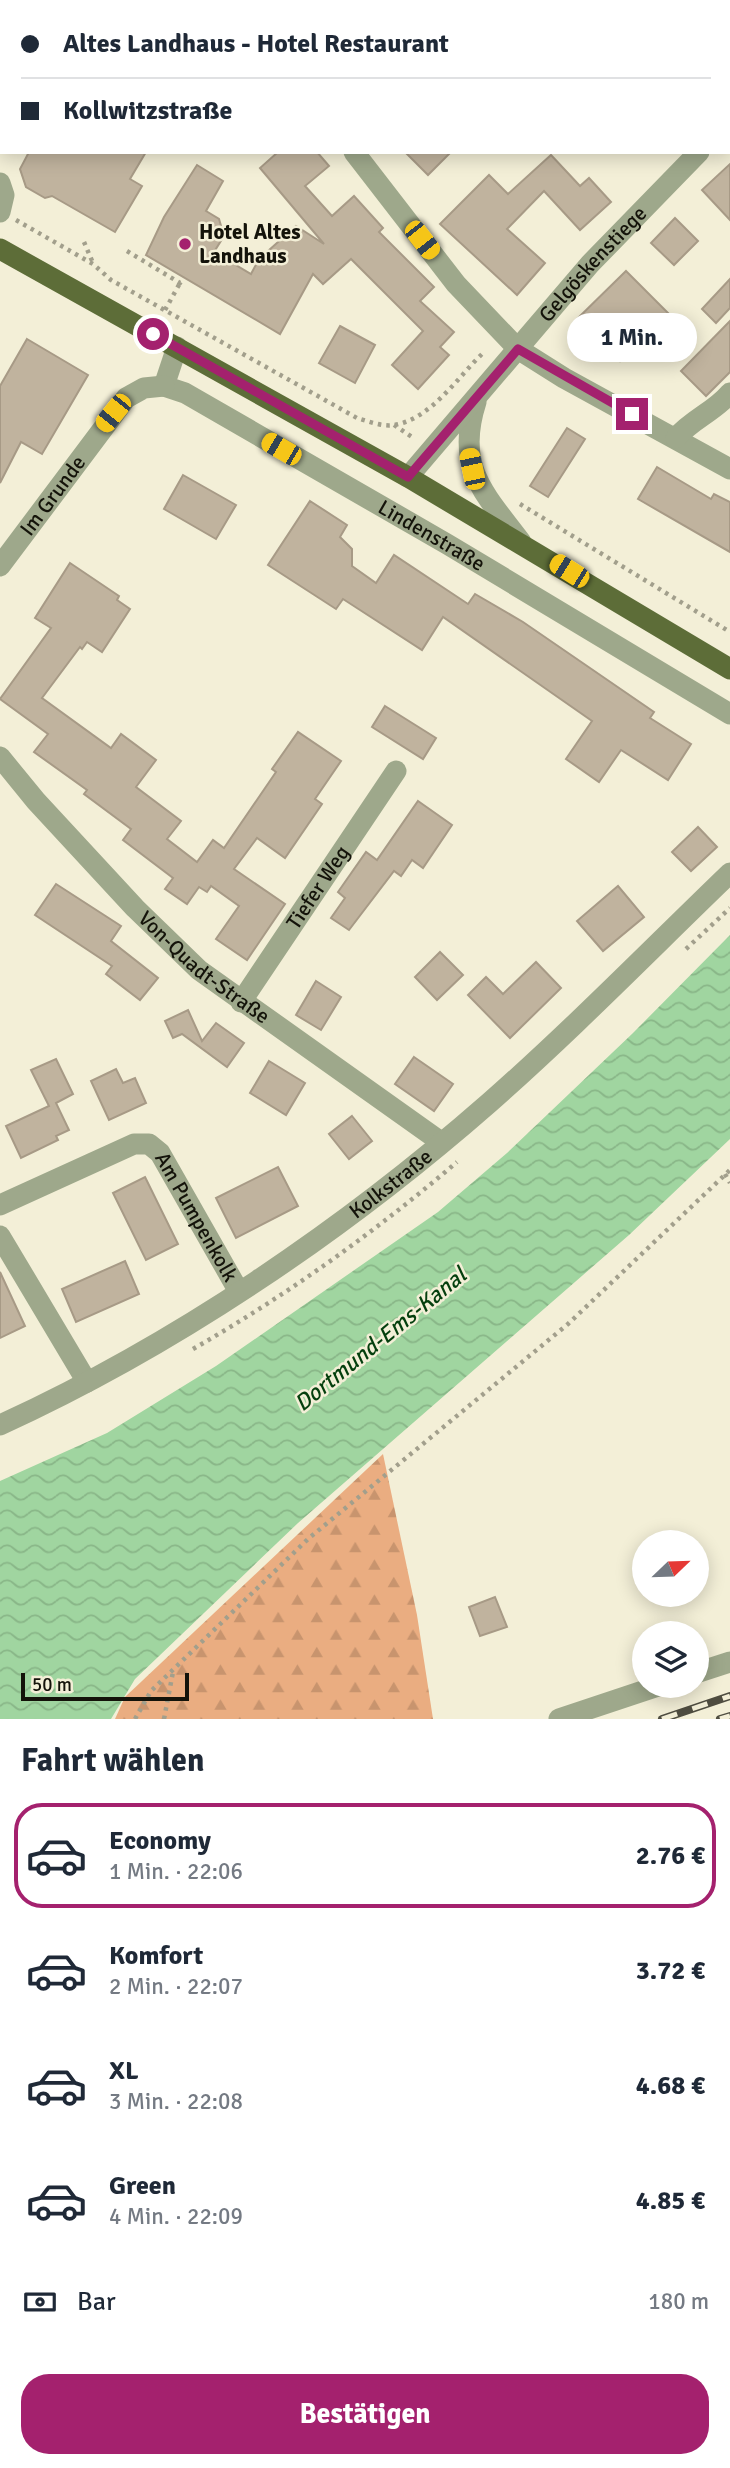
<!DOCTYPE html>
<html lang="de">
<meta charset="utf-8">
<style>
body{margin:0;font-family:Signika,sans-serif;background:#f6f6f7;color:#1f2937;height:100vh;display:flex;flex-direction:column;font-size:26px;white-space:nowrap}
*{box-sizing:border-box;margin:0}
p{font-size:23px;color:#747a83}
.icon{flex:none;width:38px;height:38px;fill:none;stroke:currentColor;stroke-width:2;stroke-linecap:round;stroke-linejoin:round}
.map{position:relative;height:1719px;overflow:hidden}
.sheet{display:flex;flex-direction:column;background:#fff;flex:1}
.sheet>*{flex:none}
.banner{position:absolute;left:0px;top:0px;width:732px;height:154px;box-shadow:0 4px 18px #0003;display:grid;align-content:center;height:154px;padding:0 21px;background:#fff}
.needle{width:46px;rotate:67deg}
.buttons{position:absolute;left:632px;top:1530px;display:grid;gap:14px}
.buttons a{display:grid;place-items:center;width:77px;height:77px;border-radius:50%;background:#fff;box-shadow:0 4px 18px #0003;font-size:35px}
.scale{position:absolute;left:21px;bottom:18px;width:168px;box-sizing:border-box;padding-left:7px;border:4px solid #14130a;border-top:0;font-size:19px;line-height:24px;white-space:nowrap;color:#14130a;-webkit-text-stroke:5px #f3efd7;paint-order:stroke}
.end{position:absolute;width:32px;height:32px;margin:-16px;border:9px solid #a4216e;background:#fff;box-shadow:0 0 0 4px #fff}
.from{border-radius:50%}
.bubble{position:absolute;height:49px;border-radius:24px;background:#fff;box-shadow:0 4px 18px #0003;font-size:23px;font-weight:700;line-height:49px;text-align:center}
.car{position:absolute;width:21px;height:42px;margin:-21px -10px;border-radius:9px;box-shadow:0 0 5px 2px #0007;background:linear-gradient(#f5c518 24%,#345 0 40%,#f5c518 0 76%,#345 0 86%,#f5c518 0)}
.banner b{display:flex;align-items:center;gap:24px;height:66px;font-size:26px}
.banner b+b{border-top:2px solid #e0e1e3}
.banner i{width:18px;height:18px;background:#1f2937}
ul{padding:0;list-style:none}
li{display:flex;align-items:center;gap:21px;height:105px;margin:0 14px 10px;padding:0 7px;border:4px solid transparent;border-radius:28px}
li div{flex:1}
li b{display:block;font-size:26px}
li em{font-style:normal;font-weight:700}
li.active{border-color:#a4216e}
li>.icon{width:63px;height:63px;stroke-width:1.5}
h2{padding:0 21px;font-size:32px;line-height:84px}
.pay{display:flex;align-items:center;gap:18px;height:77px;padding:0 21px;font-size:26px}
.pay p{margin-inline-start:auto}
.button{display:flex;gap:14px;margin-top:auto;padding:14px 21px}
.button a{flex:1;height:80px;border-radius:28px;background:#a4216e;color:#fff;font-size:28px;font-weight:700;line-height:80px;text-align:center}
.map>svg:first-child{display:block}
.forest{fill:url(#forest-firs)}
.water{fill:url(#water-waves)}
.building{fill:#c0b39e;stroke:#a79a86;stroke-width:2}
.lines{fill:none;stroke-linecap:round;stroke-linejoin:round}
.path{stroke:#a29f8c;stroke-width:4.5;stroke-dasharray:3.5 5;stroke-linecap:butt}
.minor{stroke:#9ea88b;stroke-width:21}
.major{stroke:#5d6d38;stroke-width:21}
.rail-casing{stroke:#4f4d40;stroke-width:8}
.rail{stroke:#f3efd7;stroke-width:5;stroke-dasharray:16;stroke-linecap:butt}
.route{stroke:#a4216e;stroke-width:9}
.poi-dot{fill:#a4216e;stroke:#f3efd7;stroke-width:2.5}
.labels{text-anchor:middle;stroke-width:5;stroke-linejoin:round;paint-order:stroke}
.poi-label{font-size:21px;font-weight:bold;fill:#14130a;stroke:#f3efd7;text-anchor:start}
.street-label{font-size:21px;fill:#14130a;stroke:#f3efd7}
.water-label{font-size:23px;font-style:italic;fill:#043f0d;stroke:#f3efd7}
</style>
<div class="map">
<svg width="730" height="1719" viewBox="0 0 730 1719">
<defs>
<pattern id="forest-firs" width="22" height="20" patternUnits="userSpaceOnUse" patternTransform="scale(1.75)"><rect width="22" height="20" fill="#eaad81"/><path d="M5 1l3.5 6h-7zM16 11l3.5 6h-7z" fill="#c8946e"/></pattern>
<pattern id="water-waves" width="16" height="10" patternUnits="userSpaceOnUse" patternTransform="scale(1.75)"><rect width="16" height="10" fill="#a0d5a0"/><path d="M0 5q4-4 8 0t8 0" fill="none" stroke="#89b688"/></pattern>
</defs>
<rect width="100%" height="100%" fill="#f3efd7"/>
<path class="forest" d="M 383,1454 L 417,1615 L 433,1719 L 115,1719 L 125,1697 Z"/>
<path class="water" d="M 730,935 L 730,1139 L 629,1235 L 298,1523 L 135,1679 L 111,1719 L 0,1719 L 0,1481 L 107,1433 L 216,1366 L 438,1212 L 507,1153 L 633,1033 Z"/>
<g class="building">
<path d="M 29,152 L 146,152 L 130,179 L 142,186 L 115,232 L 52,196 L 45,198 L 26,187 L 20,169 Z"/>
<path d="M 278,152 L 317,152 L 329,166 L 305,186 L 332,216 L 354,196 L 383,228 L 379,232 L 434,287 L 420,301 L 454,332 L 440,347 L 449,355 L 418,389 L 392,365 L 423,331 L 351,259 L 323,284 L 313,274 L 280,334 L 146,255 L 164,217 L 197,165 L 223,181 L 206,211 L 219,219 L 224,236 L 214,252 L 251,274 L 259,259 L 296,226 L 324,244 L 260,168 Z"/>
<path d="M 405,152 L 451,152 L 428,175 Z"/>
<path d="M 551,155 L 580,186 L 589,178 L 611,202 L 580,230 L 544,191 L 507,229 L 545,263 L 517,295 L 440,224 L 489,175 L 508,194 Z"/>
<path d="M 730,164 L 730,220 L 702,190 Z"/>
<path d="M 675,218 L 698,241 L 674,265 L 651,243 Z"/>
<path d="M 626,271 L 673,318 L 636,354 L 631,349 L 620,361 L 578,318 Z"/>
<path d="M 730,279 L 730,308 L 716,323 L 702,309 Z"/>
<path d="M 730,321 L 730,372 L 706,396 L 681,371 Z"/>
<path d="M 340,326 L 375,345 L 355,383 L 319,363 Z"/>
<path d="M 27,339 L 88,375 L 42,454 L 21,442 L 0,483 L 0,386 Z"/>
<path d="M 567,428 L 585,439 L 548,497 L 530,486 Z"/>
<path d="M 657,467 L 711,499 L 714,494 L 730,502 L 730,552 L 638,499 Z"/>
<path d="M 183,475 L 236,505 L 216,539 L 164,509 Z"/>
<path d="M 310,501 L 347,525 L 340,537 L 352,549 L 352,566 L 376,583 L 394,555 L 468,604 L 475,594 L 523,622 L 654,712 L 650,718 L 691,744 L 668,780 L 621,750 L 599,782 L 566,759 L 592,721 L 443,617 L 422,650 L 343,599 L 336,609 L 268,565 Z"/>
<path d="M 70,563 L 119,596 L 117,600 L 130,609 L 102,652 L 87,642 L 82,649 L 80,647 L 42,698 L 111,748 L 121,734 L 156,760 L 136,787 L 181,821 L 167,839 L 197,862 L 213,840 L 224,848 L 276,772 L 272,769 L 298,732 L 341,761 L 315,799 L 322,804 L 285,858 L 257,838 L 234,869 L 285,904 L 247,960 L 216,939 L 239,906 L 211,886 L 207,892 L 199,887 L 187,904 L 165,889 L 173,878 L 123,840 L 131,829 L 84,794 L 87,790 L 34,752 L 48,734 L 0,699 L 51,628 L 35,618 Z"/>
<path d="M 385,706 L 436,738 L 423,759 L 372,727 Z"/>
<path d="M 418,801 L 452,825 L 423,868 L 412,860 L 401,876 L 394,871 L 349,930 L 331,918 L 345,898 L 338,892 L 366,852 L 377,860 Z"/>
<path d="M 698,827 L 717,847 L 691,871 L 672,852 Z"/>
<path d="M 56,884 L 121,926 L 111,941 L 158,978 L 140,1000 L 106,974 L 112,966 L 35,915 Z"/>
<path d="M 618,886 L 644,917 L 603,951 L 577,921 Z"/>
<path d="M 440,952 L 463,975 L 437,1000 L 415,977 Z"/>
<path d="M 536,962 L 561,988 L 510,1038 L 468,995 L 486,977 L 503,994 Z"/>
<path d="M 316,981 L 341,997 L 321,1030 L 296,1015 Z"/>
<path d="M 188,1010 L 202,1041 L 216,1023 L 244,1043 L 227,1067 L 182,1034 L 173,1038 L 165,1021 Z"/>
<path d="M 414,1057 L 453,1084 L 434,1111 L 395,1084 Z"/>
<path d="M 56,1059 L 73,1094 L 56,1103 L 69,1130 L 56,1136 L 58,1140 L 21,1158 L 6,1126 L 49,1106 L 31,1070 Z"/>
<path d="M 269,1061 L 305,1083 L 286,1115 L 250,1093 Z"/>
<path d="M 116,1069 L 123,1083 L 135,1078 L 146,1103 L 109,1120 L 91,1081 Z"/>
<path d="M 352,1116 L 372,1141 L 349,1159 L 329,1134 Z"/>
<path d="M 278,1167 L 298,1206 L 236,1238 L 216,1198 Z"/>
<path d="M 145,1177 L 178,1244 L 146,1260 L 113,1193 Z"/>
<path d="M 125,1261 L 139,1294 L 76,1322 L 62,1289 Z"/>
<path d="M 0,1272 L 25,1326 L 0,1338 Z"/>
<path d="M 495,1597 L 507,1627 L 480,1636 L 469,1607 Z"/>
</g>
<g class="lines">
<g class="path">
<path d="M 16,220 L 93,264 L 111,280 L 357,418 C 368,421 382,427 394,425 C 431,419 457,378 482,354"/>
<path d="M 84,242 L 93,263"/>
<path d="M 127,251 L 180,283 L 183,278"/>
<path d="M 165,310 L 180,283"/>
<path d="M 394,425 L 415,439"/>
<path d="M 520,504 L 730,632"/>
<path d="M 686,949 L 730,908"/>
<path d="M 725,1174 L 730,1183"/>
<path d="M 193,1349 C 287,1295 375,1232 457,1162"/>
<path d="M 135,1719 L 151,1691 L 308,1539 L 568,1324 L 730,1170"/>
<path d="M 164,1719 L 173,1672"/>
</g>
<g class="minor">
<path d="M 228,0 L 230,2"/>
<path d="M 0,31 L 2,28"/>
<path d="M 0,116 L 2,118"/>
<path d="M 730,121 L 730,120"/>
<path d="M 0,137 L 2,133"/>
<path d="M 354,152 L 456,284 L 518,349 L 564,378 L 730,469"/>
<path d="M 0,183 L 4,195 L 0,212"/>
<path id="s1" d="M 177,347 L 164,386 L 185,393 L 447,544 L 730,714"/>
<path d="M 476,402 C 455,467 484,493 521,542"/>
<path d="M 676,438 C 692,419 714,412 730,393"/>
<path id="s2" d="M 408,477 L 590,264 L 699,152"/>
<path id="s3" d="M 0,566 L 126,398 L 144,388 L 164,386"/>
<path id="s4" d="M 0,757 L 36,801 L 135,908 L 199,970 L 441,1142"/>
<path id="s5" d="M 241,1002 L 396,771"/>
<path id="s6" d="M 0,1205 L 134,1144 L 149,1144 L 160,1153 L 238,1290"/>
<path d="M 0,1236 L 87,1382"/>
<path id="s7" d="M 0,1425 C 175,1345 344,1230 489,1103 C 572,1030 650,950 730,873"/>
<path d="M 696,1673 L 730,1662"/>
<path d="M 559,1719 L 661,1685"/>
</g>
<path class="major" d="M 0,249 L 408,477 L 730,669"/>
<defs>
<g id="rail">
<path d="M 662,1719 L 730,1696"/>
<path d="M 720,1719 L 730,1716"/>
</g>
</defs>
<use href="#rail" class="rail-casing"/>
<use href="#rail" class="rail"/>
</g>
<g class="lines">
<path class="route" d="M 153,334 L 408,477 L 518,349 L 632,414"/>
</g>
<circle class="poi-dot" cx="185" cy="244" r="7"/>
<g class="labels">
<g class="poi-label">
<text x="199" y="239">Hotel Altes<tspan x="199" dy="24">Landhaus</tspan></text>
</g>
<g class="street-label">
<text dy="7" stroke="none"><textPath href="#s2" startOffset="282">Gelgöskenstiege</textPath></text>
<text dy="7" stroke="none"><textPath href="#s3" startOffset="88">Im Grunde</textPath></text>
<text dy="7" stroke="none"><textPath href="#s1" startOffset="348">Lindenstraße</textPath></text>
<text dy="7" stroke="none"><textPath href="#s5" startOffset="138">Tiefer Weg</textPath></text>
<text dy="7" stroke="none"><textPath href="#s4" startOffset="294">Von-Quadt-Straße</textPath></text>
<text dy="7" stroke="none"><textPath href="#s7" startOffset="460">Kolkstraße</textPath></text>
<text dy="7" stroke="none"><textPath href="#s6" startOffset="250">Am Pumpenkolk</textPath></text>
</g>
<g class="water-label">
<text transform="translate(380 1339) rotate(-39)" y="8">Dortmund-Ems-Kanal</text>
</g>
</g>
</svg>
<div class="buttons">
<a><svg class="needle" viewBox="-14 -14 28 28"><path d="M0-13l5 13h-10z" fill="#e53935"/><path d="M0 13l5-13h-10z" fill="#747a83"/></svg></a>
<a><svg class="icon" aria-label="layers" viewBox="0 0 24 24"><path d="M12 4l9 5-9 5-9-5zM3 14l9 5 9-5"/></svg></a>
</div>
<div class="scale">50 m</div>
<i class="end from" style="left:153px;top:334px"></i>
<i class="end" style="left:632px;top:414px"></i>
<div class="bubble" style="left:567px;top:313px;width:130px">1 Min.</div>
<i class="car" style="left:422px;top:240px;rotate:142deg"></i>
<i class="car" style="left:113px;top:413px;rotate:219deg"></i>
<i class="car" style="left:281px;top:449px;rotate:300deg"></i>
<i class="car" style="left:472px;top:469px;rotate:348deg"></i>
<i class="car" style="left:569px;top:571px;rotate:302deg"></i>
<div class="banner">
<b><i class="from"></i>Altes Landhaus - Hotel Restaurant</b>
<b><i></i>Kollwitzstraße</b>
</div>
</div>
<section class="sheet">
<h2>Fahrt wählen</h2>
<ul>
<li class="active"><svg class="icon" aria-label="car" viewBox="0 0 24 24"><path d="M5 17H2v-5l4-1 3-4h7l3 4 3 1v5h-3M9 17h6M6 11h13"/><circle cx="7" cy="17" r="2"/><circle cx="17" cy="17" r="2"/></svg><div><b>Economy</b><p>1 Min. · 22:06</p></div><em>2.76 €</em></li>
<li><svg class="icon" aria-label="car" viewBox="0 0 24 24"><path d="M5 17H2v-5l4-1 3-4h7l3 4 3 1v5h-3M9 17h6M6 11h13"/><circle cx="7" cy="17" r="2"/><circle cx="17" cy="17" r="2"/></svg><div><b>Komfort</b><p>2 Min. · 22:07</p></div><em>3.72 €</em></li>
<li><svg class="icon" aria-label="car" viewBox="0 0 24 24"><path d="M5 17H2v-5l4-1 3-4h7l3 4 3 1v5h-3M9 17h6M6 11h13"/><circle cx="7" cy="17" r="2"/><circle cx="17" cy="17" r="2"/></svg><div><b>XL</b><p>3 Min. · 22:08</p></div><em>4.68 €</em></li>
<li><svg class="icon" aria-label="car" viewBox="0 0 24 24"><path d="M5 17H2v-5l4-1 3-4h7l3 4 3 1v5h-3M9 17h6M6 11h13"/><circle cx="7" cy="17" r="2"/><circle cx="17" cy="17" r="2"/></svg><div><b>Green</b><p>4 Min. · 22:09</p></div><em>4.85 €</em></li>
</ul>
<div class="pay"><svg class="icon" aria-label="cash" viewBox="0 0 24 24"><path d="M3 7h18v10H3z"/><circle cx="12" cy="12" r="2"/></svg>Bar<p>180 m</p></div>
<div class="button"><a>Bestätigen</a></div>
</section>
